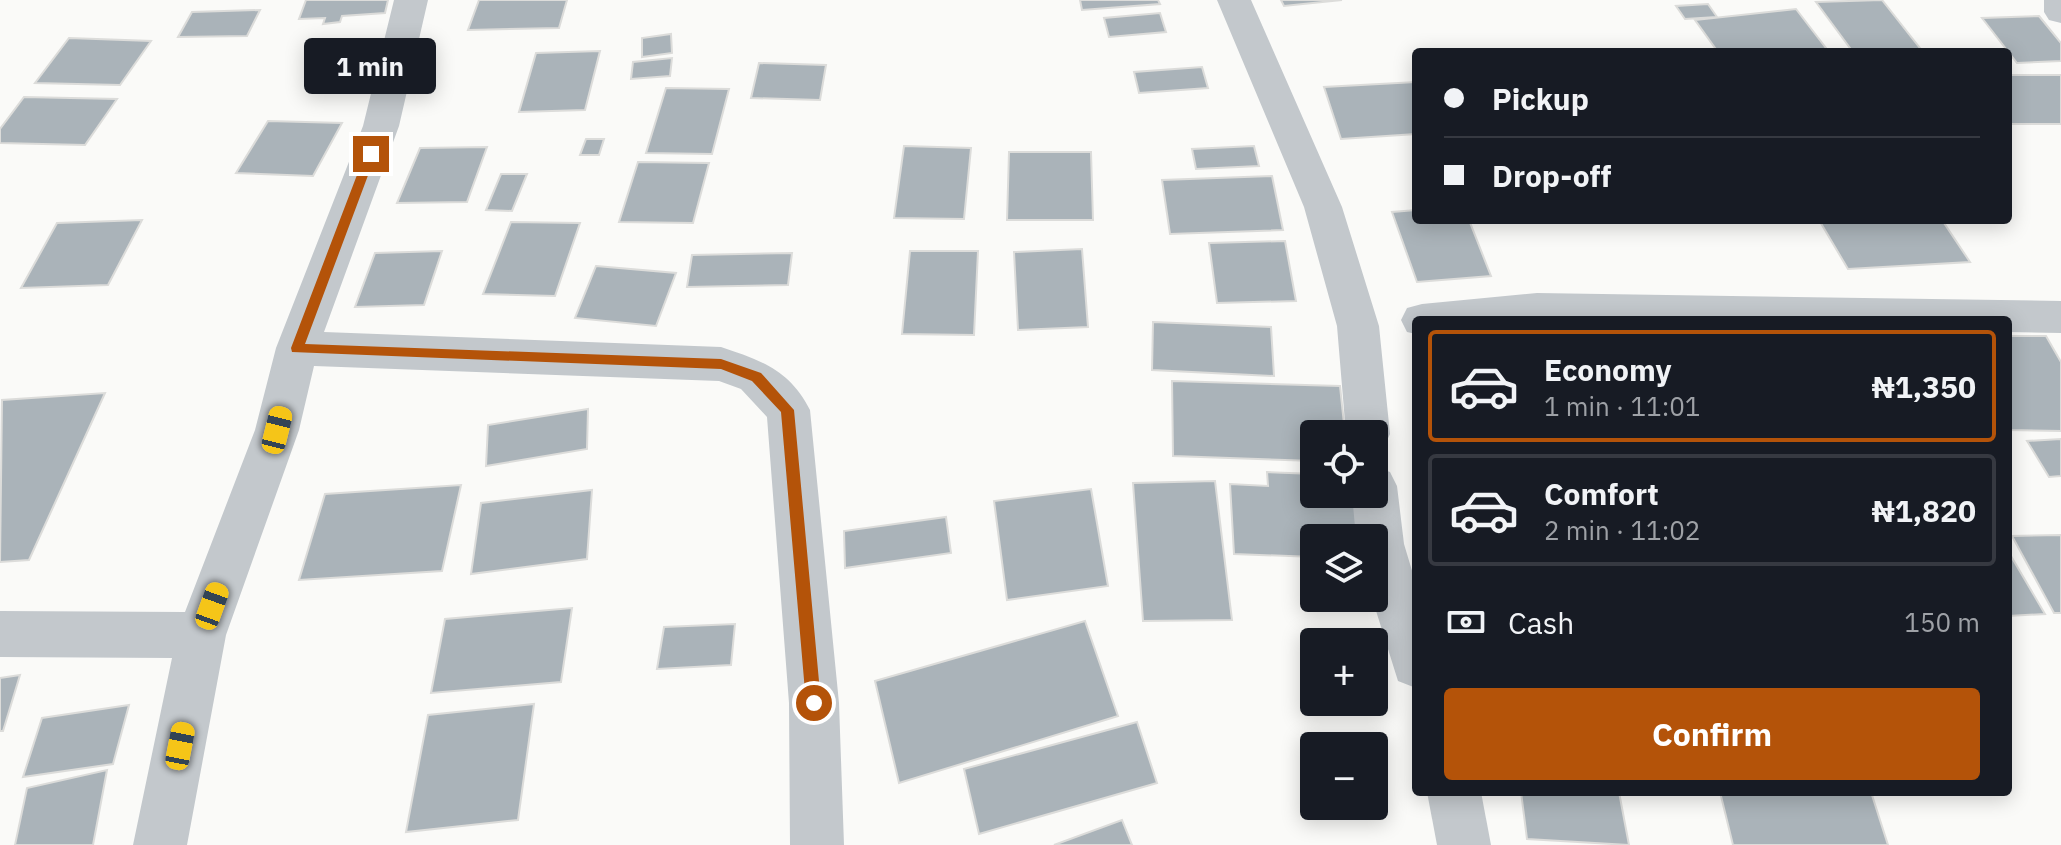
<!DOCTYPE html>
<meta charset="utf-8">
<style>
body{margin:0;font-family:"IBM Plex Sans",sans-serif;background:#242831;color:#f1f3f6;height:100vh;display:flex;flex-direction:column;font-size:30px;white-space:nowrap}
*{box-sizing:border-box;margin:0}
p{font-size:26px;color:#9ea1a6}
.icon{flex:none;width:44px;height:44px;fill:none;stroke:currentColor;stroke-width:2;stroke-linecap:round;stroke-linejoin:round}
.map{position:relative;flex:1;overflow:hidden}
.drawer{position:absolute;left:1412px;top:316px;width:600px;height:480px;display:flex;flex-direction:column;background:#171b24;border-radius:8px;box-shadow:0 4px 20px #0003}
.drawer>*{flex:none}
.hud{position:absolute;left:1412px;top:48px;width:600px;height:176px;border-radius:8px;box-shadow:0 4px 20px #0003;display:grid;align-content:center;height:176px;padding:0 32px;background:#171b24}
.controls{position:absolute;left:1300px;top:420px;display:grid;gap:16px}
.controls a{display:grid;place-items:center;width:88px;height:88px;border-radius:8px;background:#171b24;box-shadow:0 4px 20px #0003;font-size:40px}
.end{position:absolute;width:36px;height:36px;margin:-18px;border:10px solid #b45309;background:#fff;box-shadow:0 0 0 4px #fff}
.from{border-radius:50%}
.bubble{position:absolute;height:56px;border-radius:8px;background:#171b24;box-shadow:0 4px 20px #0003;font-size:26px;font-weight:800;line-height:56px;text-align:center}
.car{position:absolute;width:24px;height:48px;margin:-24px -12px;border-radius:10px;box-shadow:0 0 6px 2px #0007;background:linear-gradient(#f5c518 24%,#345 0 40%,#f5c518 0 76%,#345 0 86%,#f5c518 0)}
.hud b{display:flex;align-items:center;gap:28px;height:76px;font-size:30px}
.hud b+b{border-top:2px solid #363941}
.hud i{width:20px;height:20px;background:#f1f3f6}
ul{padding:14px 0 0;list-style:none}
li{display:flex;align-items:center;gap:24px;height:112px;margin:0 16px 12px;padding:0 16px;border:4px solid #363941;border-radius:8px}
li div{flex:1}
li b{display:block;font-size:30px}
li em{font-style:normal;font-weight:800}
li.selected{border-color:#b45309}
li>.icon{width:72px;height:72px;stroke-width:1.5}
.pay{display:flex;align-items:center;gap:20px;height:88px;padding:0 32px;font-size:30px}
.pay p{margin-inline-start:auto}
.action{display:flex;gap:16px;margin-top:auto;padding:16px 32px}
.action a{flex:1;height:92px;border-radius:8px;background:#b45309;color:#fff;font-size:32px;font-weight:800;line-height:92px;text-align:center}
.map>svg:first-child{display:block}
.building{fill:#aab3b9;stroke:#dcdcda;stroke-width:2}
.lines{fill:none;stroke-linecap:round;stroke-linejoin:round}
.minor{fill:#c3c8cc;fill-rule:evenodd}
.route{fill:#b45309}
</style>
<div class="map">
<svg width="2061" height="845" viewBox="0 0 2061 845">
<rect width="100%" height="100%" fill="#fafaf8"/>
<g class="building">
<path d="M 306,0 L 388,0 L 385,13 L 342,16 L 340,22 L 323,24 L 325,18 L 299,19 Z"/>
<path d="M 479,0 L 567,0 L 559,28 L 468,30 Z"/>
<path d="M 1080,0 L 1158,0 L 1160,4 L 1082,10 Z"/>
<path d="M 1281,0 L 1342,0 L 1284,6 Z"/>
<path d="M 1882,0 L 1923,52 L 1853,52 L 1816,2 Z"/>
<path d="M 1708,4 L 1717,17 L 1685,19 L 1676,6 Z"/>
<path d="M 1796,9 L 1829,52 L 1718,52 L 1695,20 Z"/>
<path d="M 260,10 L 247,36 L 178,37 L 192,12 Z"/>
<path d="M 1160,13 L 1166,32 L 1109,37 L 1104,18 Z"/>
<path d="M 2039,16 L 2061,43 L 2061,61 L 2017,63 L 1982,18 Z"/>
<path d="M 671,34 L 672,53 L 642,57 L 642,38 Z"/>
<path d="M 69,38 L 151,41 L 120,85 L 35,83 Z"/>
<path d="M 600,51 L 585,110 L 519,112 L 536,53 Z"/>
<path d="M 672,58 L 670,76 L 631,79 L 633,62 Z"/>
<path d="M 759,63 L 826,65 L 820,100 L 751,98 Z"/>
<path d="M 1202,67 L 1208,88 L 1139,93 L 1134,72 Z"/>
<rect x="2008" y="75" width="53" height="49"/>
<path d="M 1416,82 L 1416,134 L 1341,139 L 1324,87 Z"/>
<path d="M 666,88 L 729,89 L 712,154 L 646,153 Z"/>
<path d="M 24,97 L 117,99 L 85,145 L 0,143 L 0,129 Z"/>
<path d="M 268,121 L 342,123 L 313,176 L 236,173 Z"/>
<path d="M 586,139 L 604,139 L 599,155 L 580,155 Z"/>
<path d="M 904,146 L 971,148 L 964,219 L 894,218 Z"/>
<path d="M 1254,146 L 1259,166 L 1196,169 L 1192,149 Z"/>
<path d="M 487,147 L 467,202 L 397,203 L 420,148 Z"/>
<path d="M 1009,152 L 1091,152 L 1093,220 L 1007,220 Z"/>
<path d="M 638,162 L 709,163 L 693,223 L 619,222 Z"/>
<path d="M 501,174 L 527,174 L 512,211 L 486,210 Z"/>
<path d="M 1272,176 L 1283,230 L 1170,234 L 1162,180 Z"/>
<path d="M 1416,210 L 1416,220 L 1469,220 L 1491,276 L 1417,282 L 1392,212 Z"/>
<path d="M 142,220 L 108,285 L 21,288 L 57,223 Z"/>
<path d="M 1819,220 L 1942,220 L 1970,262 L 1848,269 Z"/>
<path d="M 511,222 L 580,223 L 555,296 L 483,294 Z"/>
<path d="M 1285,241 L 1296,301 L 1217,303 L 1209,243 Z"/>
<path d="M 1082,249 L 1088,327 L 1018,330 L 1014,252 Z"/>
<path d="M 442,251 L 424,305 L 355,307 L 375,253 Z"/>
<path d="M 910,251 L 978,251 L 974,335 L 902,334 Z"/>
<path d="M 792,253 L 788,285 L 687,287 L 692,255 Z"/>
<path d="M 596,266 L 676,273 L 656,326 L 575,318 Z"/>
<path d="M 1153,322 L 1271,327 L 1274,376 L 1152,370 Z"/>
<path d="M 2008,336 L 2046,336 L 2061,362 L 2061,431 L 2008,430 Z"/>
<path d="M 1172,381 L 1340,386 L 1345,434 L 1314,434 L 1314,461 L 1173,456 Z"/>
<path d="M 105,393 L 29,560 L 0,562 L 2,400 Z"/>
<path d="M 588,409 L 587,449 L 486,466 L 488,425 Z"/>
<path d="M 2061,439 L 2061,476 L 2049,477 L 2027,441 Z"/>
<path d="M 1267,472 L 1314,474 L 1314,494 L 1357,494 L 1362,538 L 1314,538 L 1314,557 L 1234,554 L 1230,484 L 1268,486 Z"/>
<path d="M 1215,481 L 1232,620 L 1143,621 L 1133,483 Z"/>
<path d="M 461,485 L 442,571 L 299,580 L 325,494 Z"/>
<path d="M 1091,489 L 1108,586 L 1007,600 L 994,501 Z"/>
<path d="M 592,490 L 587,559 L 471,574 L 481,503 Z"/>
<path d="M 946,517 L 951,553 L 845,568 L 844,531 Z"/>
<path d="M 2061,535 L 2061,613 L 2054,613 L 2012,536 Z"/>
<path d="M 2008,551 L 2045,614 L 2008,616 Z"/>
<path d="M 572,608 L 561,682 L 431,693 L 445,619 Z"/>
<path d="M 1085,621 L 1118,716 L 899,783 L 875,681 Z"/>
<path d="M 735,624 L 731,665 L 657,669 L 664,627 Z"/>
<path d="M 20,675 L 3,731 L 0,731 L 0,678 Z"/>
<path d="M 534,704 L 518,820 L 406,832 L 428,715 Z"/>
<path d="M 129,705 L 113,764 L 23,777 L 42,718 Z"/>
<path d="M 1137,722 L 1157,783 L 979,834 L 964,769 Z"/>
<path d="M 107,770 L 93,845 L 15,845 L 27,788 Z"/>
<path d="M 1521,792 L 1619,792 L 1629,845 L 1527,839 Z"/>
<path d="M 1720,792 L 1871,792 L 1888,845 L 1733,845 Z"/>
<path d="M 1122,820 L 1132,845 L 1054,845 Z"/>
</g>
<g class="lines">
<g class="minor">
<path d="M 394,0 L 428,0 L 399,126 L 324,332 L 721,347 C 760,360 790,370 810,410 L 839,703 L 844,845 L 790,845 L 789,703 L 767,417 L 741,389 L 719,381 L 314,366 L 299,430 L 226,635 L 187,845 L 133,845 L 172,658 L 0,657 L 0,611 L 185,612 L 255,430 L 276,348 L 363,126 Z"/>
<path d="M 1217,0 L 1251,0 L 1342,207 L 1379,326 L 1390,434 L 1384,447 L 1374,451 L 1374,434 L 1346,434 L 1337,326 L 1304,207 Z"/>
<path d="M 2044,0 L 2061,0 L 2061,23 L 2049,20 L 2044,12 Z"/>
<path d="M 1537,293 L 2061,301 L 2061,333 L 2008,332 L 2008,320 L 1416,320 L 1416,334 L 1407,332 L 1401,320 L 1407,308 L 1422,304 Z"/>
<path d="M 1374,466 L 1390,472 L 1397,486 L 1404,544 L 1416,584 L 1416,688 L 1398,681 L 1372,598 L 1374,538 L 1356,538 L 1352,494 L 1374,494 Z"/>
<path d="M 1427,792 L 1481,792 L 1491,845 L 1437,845 Z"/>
</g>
</g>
<path class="route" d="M 371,150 L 376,154 L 305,344 L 721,359 L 761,373 L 794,410 L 821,703 L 819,708 L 814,711 L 806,703 L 781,412 L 752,381 L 721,369 L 292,352 L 291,348 L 365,154 Z"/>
</svg>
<div class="controls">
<a><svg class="icon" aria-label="locate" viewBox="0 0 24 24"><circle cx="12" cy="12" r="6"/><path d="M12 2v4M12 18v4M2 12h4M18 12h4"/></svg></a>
<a><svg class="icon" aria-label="layers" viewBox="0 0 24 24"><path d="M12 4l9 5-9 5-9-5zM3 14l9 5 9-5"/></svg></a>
<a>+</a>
<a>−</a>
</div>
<i class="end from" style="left:814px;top:703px"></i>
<i class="end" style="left:371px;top:154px"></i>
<div class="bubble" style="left:304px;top:38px;width:132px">1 min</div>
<i class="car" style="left:277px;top:430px;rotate:14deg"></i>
<i class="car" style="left:212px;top:606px;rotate:20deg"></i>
<i class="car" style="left:180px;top:746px;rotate:11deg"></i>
<div class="hud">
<b><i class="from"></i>Pickup</b>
<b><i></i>Drop-off</b>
</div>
<section class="drawer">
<ul>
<li class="selected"><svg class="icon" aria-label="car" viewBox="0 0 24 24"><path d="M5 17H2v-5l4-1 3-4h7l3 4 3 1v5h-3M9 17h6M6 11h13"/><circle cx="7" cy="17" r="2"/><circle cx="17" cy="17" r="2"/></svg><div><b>Economy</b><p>1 min · 11:01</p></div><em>₦1,350</em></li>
<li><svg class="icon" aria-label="car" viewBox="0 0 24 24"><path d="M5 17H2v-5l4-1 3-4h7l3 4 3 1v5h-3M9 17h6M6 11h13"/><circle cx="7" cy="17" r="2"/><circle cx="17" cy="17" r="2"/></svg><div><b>Comfort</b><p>2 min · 11:02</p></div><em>₦1,820</em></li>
</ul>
<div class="pay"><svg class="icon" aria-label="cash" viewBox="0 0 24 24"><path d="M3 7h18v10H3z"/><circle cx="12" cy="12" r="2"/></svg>Cash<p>150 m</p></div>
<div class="action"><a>Confirm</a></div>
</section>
</div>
